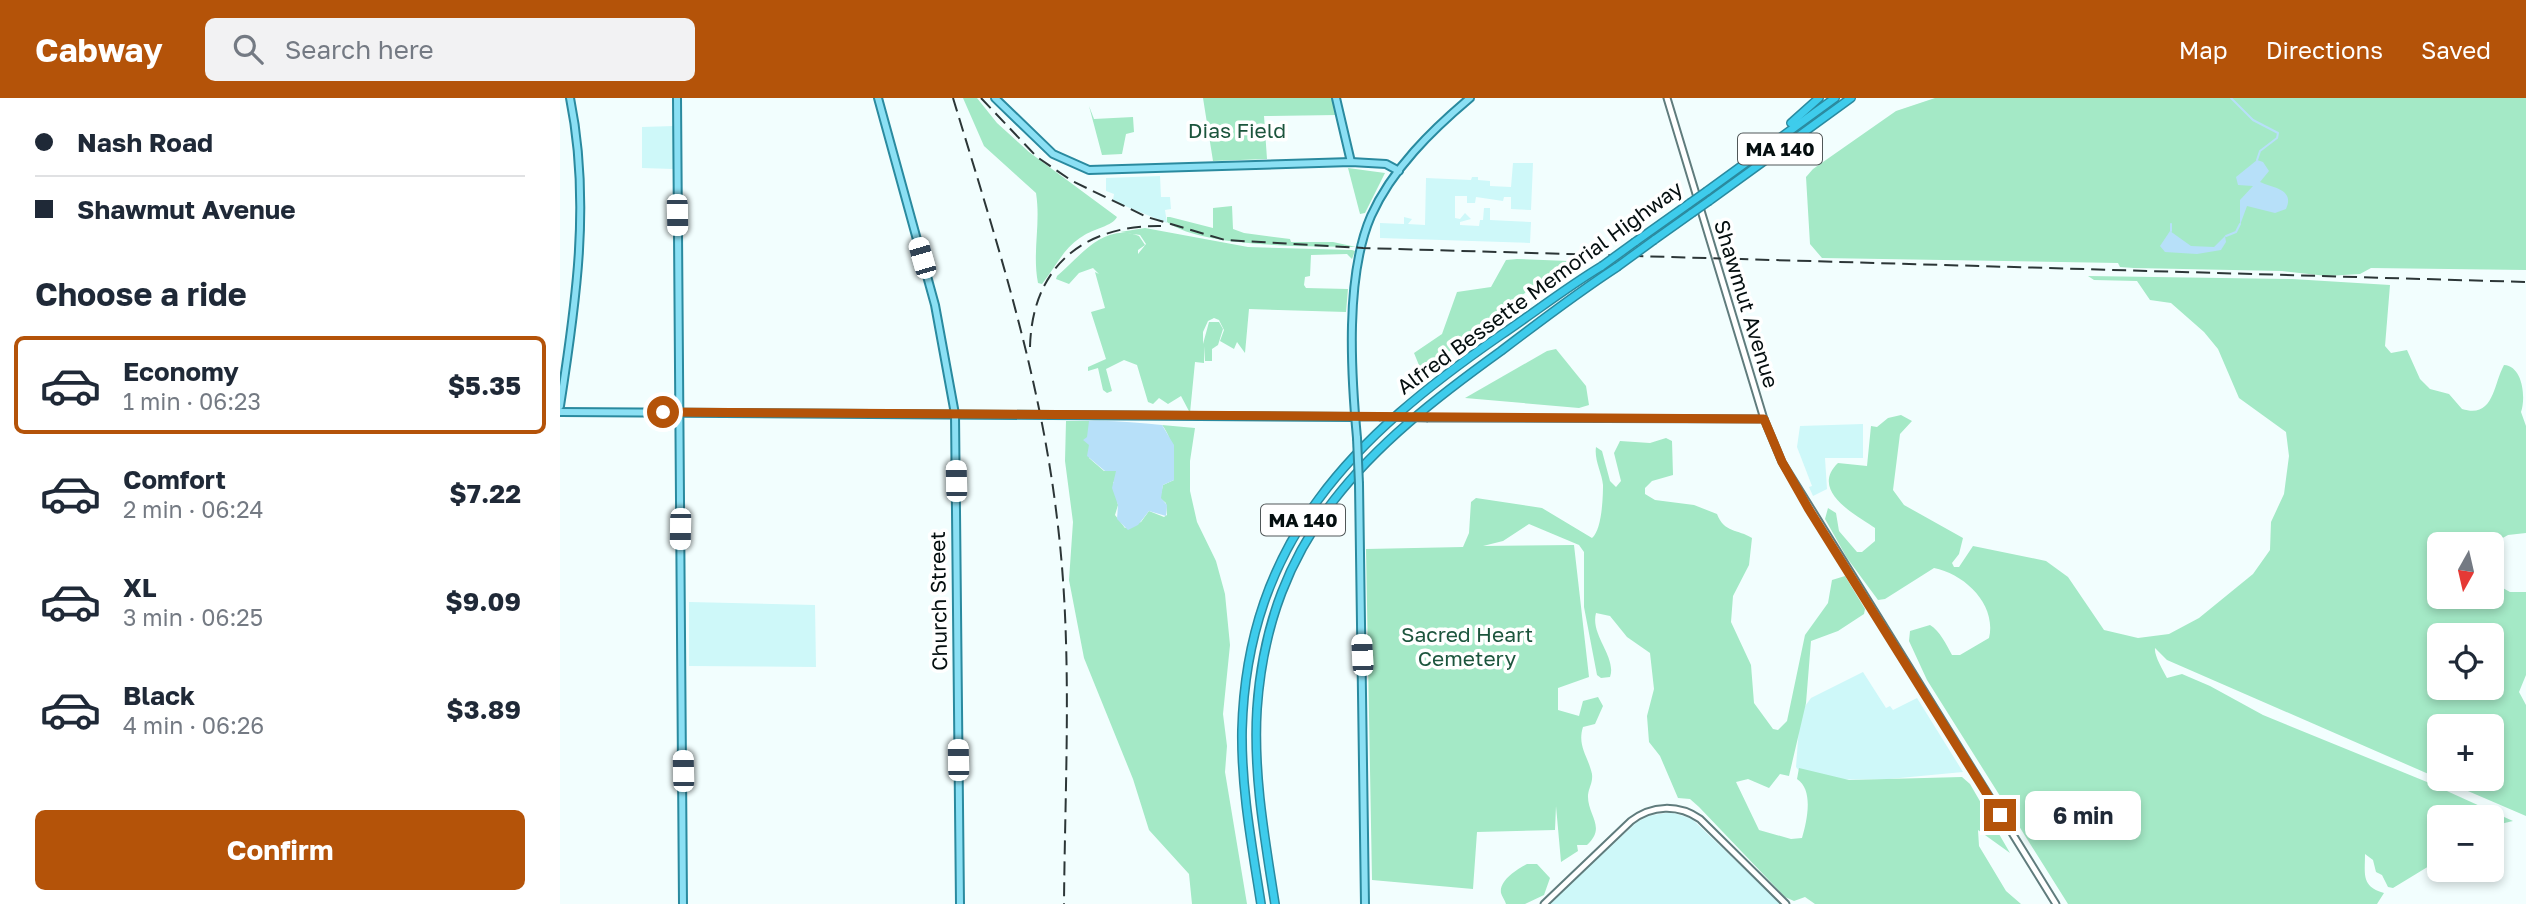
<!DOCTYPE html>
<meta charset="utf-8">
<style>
body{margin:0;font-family:"Golos Text",sans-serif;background:#f2f2f3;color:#1f2937;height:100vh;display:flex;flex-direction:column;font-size:26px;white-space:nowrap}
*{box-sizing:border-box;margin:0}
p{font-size:23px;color:#747a83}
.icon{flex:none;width:38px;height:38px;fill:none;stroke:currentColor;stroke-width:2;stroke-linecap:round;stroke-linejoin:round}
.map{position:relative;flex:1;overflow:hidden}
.details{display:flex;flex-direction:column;background:#fff;width:560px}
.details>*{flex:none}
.hud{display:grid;align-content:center;height:154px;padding:0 35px;background:#fff}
.needle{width:46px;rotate:188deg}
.buttons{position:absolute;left:1867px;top:434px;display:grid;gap:14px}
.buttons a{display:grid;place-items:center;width:77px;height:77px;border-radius:10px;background:#fff;box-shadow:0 4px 10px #0003;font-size:35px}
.end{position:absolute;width:32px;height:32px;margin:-16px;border:9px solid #b45309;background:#fff;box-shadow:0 0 0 4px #fff}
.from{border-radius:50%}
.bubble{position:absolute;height:49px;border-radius:10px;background:#fff;box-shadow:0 4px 10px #0003;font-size:23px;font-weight:700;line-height:49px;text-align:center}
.car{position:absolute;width:21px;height:42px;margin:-21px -10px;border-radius:9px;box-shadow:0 0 5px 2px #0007;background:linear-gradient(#fff 24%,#345 0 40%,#fff 0 76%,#345 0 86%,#fff 0)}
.hud b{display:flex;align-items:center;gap:24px;height:66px;font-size:26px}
.hud b+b{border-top:2px solid #e0e1e3}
.hud i{width:18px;height:18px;background:#1f2937}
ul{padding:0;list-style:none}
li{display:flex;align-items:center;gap:21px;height:98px;margin:0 14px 10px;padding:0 21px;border:4px solid transparent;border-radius:10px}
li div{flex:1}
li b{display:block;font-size:26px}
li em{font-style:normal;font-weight:700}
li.on{border-color:#b45309}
li>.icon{width:63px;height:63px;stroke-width:1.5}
h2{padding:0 35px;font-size:32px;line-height:84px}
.cta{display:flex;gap:14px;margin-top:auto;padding:14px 35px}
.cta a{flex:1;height:80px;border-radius:10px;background:#b45309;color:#fff;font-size:28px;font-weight:700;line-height:80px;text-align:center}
header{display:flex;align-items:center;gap:42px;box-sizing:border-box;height:98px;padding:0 35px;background:#b45309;color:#fff}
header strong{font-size:33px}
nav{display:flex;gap:38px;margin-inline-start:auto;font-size:24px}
.search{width:490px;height:63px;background:#f2f2f3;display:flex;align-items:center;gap:18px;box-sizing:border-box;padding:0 24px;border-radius:10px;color:#747a83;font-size:26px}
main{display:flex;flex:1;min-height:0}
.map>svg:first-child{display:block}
.built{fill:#cef8f9}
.green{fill:#a4e9c6;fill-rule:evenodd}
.water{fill:#b7e0f9}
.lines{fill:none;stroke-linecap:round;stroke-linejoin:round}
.stream{stroke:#b7e0f9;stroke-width:2}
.minor-casing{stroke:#607c7d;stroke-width:9}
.major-casing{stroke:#2a8a9f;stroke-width:10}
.highway-casing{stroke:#2a8a9f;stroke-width:10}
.minor{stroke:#fff;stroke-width:5}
.major{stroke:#8be0f4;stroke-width:6}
.highway{stroke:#3eccec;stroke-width:7}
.rail{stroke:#2c3637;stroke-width:2;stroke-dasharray:14 7;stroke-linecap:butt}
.minor-bridge-casing{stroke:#607c7d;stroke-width:9;stroke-linecap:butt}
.major-bridge-casing{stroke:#2a8a9f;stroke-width:10;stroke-linecap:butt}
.highway-bridge-casing{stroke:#2a8a9f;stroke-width:10;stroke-linecap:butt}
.minor-bridge{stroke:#fff;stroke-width:5}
.major-bridge{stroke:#8be0f4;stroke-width:6}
.highway-bridge{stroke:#3eccec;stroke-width:7}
.route{stroke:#b45309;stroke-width:9}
.labels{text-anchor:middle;stroke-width:7;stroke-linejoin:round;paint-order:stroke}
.shield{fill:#fff;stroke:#505758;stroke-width:2}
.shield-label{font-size:19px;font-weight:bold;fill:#050f10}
.park-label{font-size:21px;fill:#1c553d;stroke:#fff}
.street-label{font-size:21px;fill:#050f10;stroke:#fff}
</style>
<header>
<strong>Cabway</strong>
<div class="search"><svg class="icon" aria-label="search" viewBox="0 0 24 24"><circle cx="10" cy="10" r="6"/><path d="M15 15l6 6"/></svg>Search here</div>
<nav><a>Map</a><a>Directions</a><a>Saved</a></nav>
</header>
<main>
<section class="details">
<div class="hud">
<b><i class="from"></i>Nash Road</b>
<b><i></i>Shawmut Avenue</b>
</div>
<h2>Choose a ride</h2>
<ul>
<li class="on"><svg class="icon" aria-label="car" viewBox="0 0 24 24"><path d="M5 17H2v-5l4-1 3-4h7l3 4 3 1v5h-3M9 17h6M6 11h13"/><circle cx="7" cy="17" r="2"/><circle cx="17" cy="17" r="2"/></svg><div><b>Economy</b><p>1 min · 06:23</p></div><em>$5.35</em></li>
<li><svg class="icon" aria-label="car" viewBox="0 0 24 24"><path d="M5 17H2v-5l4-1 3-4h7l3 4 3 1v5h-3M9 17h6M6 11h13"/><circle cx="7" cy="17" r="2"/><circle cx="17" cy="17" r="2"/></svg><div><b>Comfort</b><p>2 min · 06:24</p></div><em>$7.22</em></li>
<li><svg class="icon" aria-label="car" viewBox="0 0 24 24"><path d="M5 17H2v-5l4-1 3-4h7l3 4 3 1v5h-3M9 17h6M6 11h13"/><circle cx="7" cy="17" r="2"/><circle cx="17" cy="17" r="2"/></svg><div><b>XL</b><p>3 min · 06:25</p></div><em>$9.09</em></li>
<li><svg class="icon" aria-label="car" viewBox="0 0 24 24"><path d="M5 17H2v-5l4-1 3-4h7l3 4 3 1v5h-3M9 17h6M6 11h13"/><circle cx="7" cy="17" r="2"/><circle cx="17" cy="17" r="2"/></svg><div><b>Black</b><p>4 min · 06:26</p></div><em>$3.89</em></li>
</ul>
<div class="cta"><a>Confirm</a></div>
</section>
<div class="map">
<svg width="1966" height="806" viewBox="0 0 1966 806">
<rect width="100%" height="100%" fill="#f2fefe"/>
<g class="built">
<path d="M 114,28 L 113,71 L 82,70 L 82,29 Z"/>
<path d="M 953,65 L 973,65 L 971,112 L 951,111 L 951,99 L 944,99 L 943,103 L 916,99 L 915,105 L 907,105 L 907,98 L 895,98 L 895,120 L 900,121 L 905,115 L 911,121 L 900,124 L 900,127 L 919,128 L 920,122 L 923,122 L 924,110 L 930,110 L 930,122 L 971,124 L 970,145 L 820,140 L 820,125 L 844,126 L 844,119 L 852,121 L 848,126 L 865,127 L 866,80 L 911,82 L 912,79 L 918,79 L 918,82 L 930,83 L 930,88 L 951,89 Z"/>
<path d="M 600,78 L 601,99 L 610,99 L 611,111 L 605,112 L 607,125 L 560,106 L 553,102 L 554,96 L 546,93 L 546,80 Z"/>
<path d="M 1303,326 L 1303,360 L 1265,360 L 1267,391 L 1253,398 L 1249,389 L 1252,388 L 1237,349 L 1240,328 Z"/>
<path d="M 129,504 L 255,507 L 256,569 L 129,568 Z"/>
<path d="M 1303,574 L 1326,610 L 1330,608 L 1333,612 L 1357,600 L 1403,674 L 1329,681 L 1247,682 L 1236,669 L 1240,615 L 1251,600 Z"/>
<path d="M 1111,714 L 1132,721 L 1221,806 L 989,806 L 1077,724 L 1088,718 Z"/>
</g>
<g class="green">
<path d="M 403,0 L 417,0 L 437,25 L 469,54 L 557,119 C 553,128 533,131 523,138 C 504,149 495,170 482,186 L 478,185 C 472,154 481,126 476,95 L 424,48 Z"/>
<path d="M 643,0 L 773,0 L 777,17 L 704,18 L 707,61 L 653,63 Z"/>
<path d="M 1375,0 L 1966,0 L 1966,172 L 1811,170 L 1800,176 L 1767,178 L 1722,173 L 1574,170 L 1560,169 L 1558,165 L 1262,160 L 1250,146 L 1246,79 L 1253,71 L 1336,13 Z"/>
<path d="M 529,8 L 534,21 L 573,19 L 574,34 L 566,36 L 562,56 L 542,57 Z"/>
<path d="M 788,70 L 825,75 L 805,115 L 800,116 Z"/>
<path d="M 672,108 L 673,131 L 684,135 L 730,141 L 731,144 L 773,144 L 796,149 C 750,148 643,150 607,124 L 607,119 L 610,119 L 653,130 L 653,110 Z"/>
<path d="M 585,130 L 688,149 L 792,152 L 795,153 L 792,161 L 787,156 L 751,157 L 750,178 L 745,179 L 744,187 L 746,190 L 788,191 L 786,214 L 689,211 L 685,255 L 677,244 L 674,251 L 660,243 L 664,232 L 659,222 L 654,220 L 648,223 L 643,234 L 643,246 L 649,224 L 659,224 L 663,231 L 658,247 L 652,251 L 652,263 L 645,263 L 644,248 L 644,265 L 635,264 L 630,315 L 621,298 L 608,306 L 599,300 L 593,306 L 588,304 L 577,267 L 564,262 L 546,271 L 552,293 L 547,295 L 543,292 L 538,270 L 528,273 L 528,269 L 546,261 L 531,214 L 545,210 L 535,174 L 539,176 L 533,170 L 519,175 L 509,186 L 496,181 L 497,178 C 519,160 543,124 579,138 L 585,147 L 578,152 L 578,156 L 586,146 L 580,137 L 560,134 Z"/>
<path d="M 957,161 L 1009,163 L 911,234 L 863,277 L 854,255 L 882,236 L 897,194 L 931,189 L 946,162 Z"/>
<path d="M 1528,178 L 1732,181 L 1830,187 L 1825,248 L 1831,255 L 1847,252 L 1860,281 L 1870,291 L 1889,296 L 1902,311 C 1934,321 1933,287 1944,267 C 1963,268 1966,300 1961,314 L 1966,328 L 1966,435 L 1948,437 L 1932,446 L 1880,446 L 1880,499 L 1932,499 L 1932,484 L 1950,494 L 1966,494 L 1966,577 L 1959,594 L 1966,607 L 1966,718 L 1880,681 L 1932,681 L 1932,628 L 1880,628 L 1880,681 L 1607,562 L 1595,550 C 1594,558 1603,572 1607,580 L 1622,576 L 1650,588 L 1703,617 L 1867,684 L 1953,723 L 1932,728 L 1932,719 L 1880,719 L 1879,762 L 1833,790 L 1828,789 L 1822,777 L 1816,774 L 1813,762 L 1805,756 C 1805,776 1801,789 1824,795 L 1817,806 L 1508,806 L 1367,582 L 1349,543 L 1350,533 L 1370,527 C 1380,533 1386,546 1392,557 L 1400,557 L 1429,540 C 1437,507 1405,476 1374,470 L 1325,501 L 1318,502 L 1287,460 L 1265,421 L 1268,410 L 1276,415 L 1279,433 L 1297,454 L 1302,454 L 1315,443 L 1315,430 C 1296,417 1249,393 1278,365 L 1307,368 L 1311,328 L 1317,329 L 1328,320 L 1341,317 L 1352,323 L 1340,336 L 1333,392 L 1344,407 L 1403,440 L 1399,456 L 1392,465 L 1394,469 L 1399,469 L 1413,448 L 1486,463 L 1508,479 L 1544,532 L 1578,540 L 1609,536 L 1639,520 L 1693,476 L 1710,452 L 1711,424 L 1724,396 L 1729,358 L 1726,334 L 1679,300 L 1658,251 L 1644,234 L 1611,205 L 1590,202 L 1577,183 L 1534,182 ZM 1880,537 L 1932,537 L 1932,590 L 1880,590 Z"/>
<path d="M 996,251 L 1026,288 L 1029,307 L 1019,310 L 905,300 L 987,253 Z"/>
<path d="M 506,323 L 529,323 L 529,360 L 544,373 L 556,372 L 557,379 L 553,385 L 558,407 L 555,417 L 565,430 L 581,424 L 589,413 L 604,419 L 607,417 L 606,405 L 600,400 L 603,387 L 614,382 C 611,361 616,345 602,327 L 635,330 L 630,363 L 630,393 L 637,424 L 656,463 L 665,496 L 670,547 L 663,616 L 667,648 L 665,674 L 687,806 L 632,806 L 629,776 L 589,732 L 573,681 L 524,560 L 509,482 L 513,424 L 505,363 Z"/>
<path d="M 1106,340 L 1112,343 L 1113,377 L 1092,383 L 1085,390 L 1085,396 L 1095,402 L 1134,407 L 1157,416 C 1164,435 1178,431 1192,440 L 1189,467 L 1173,498 L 1171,524 L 1191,567 L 1194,605 L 1213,631 L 1218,632 L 1227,623 L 1245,537 L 1268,505 L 1272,482 L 1285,478 L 1305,511 L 1304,516 L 1278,533 L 1251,543 L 1246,605 L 1229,678 L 1220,676 L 1209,690 L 1188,681 L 1176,684 L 1199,732 L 1231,741 L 1242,740 C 1247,723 1254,692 1237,681 L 1239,670 L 1289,682 L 1402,679 L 1410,686 L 1450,755 L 1418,732 L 1419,748 L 1446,793 L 1461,806 L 1255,806 L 1245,799 L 1234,803 L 1225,799 L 1139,709 L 1130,701 L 1118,700 L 1100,658 L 1089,644 L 1087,618 L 1094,591 L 1090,555 L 1067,539 L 1050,518 L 1036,515 C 1030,537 1057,559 1050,579 L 1041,580 L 1037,577 L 1024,509 L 1024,454 L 1019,447 L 969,426 L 943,443 L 923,448 L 1014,447 L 1029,579 L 998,590 L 998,612 L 1019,618 L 1023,603 L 1038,599 L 1043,608 L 1035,626 L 1023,629 C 1017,648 1028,658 1032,676 C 1033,685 1029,689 1028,697 C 1027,717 1047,729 1027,747 L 1017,747 L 1018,753 L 1001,764 L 996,708 L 995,732 L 917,734 L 913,791 L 812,782 L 806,451 L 903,449 L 909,435 L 911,404 L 916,400 L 982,410 L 1032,440 C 1042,432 1043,399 1043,387 C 1042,375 1034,362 1036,349 L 1042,353 L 1050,383 L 1056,389 L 1061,383 L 1054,355 L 1060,343 L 1090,345 Z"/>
<path d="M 967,766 L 977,766 L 990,780 L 984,797 L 965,806 L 946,806 C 945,802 942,799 941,795 C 939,782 958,771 967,766 Z"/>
</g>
<g class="water">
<path d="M 1697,62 L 1703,64 L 1709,73 L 1700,84 C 1713,90 1735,91 1726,111 L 1715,115 L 1687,108 L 1680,127 L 1680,102 L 1693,88 L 1678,87 L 1676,79 Z"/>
<path d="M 1610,133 L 1631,148 L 1654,149 L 1665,138 L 1666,144 L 1661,152 L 1637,156 L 1605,154 L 1600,148 Z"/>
<path d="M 529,323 C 553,322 578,325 602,327 L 614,347 L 614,382 L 603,387 L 601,400 L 607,407 L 606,418 L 589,413 L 578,427 L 568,432 L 557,421 L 558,407 L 552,390 L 556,373 L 545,373 L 527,358 L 529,347 L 523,342 L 527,339 Z"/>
</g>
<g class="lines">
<g class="stream">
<path d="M 1671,0 L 1693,22 L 1718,35 L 1717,40 L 1700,53 L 1697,62"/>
<path d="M 1611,133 L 1611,126"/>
<path d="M 1666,138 L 1676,134 L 1680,126"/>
</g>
<defs>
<g id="minor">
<path d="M 1107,0 L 1204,321 L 1222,364 L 1496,806"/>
<path d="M 795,319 L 819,319"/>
<path d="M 868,320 L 1204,321"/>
<path d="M 984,806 L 1071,723 C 1092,707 1118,706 1140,721 L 1226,806"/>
</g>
<g id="major">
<path d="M 117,0 L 123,806"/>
<path d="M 318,0 L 375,207 L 395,316 L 400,806"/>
<path d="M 435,0 L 493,56 L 529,72 L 791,64 L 826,66 L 839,73"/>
<path d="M 776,0 L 791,64"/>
<path d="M 0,308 C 16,206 31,103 10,0"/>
<path d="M 0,314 L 795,319"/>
<path d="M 797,340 C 791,275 785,178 811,118 C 832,71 872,32 910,0"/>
<path d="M 799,386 L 805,806"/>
</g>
<g id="highway">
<path d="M 1231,25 L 1259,0"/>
<path d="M 1147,93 L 1275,0"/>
<path d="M 1149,103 L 1291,0"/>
<path d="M 1094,142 L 1132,115"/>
<path d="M 1075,144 L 1130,105"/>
<path d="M 701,806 C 692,748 681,690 682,632 C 687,442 795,338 941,237 C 975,214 1007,189 1042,168"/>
<path d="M 715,806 C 705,742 693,676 697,611 C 709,436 809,348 941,253 C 979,224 1017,195 1057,169"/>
</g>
</defs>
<use href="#minor" class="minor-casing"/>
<use href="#major" class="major-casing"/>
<use href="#highway" class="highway-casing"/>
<use href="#minor" class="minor"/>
<use href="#major" class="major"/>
<use href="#highway" class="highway"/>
<g class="rail">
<path d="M 393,0 C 435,138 480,276 497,420 C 513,548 505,678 504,806"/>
<path d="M 421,0 L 477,59 L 512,83 L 587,119 L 665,142 L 803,150 L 1966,184"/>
<path d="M 470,249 C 472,169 523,127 601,128"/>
</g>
<defs>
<path id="minor-bridge" d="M 819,319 L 868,320"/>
<path id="major-bridge" d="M 797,340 L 799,386"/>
<g id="highway-bridge">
<path d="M 1130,105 L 1147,93"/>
<path d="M 1132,115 L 1149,103"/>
<path d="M 1042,168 L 1075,144"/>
<path d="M 1057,169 L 1094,142"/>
</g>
</defs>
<use href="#minor-bridge" class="minor-bridge-casing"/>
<use href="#major-bridge" class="major-bridge-casing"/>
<use href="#highway-bridge" class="highway-bridge-casing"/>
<use href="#minor-bridge" class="minor-bridge"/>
<use href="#major-bridge" class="major-bridge"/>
<use href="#highway-bridge" class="highway-bridge"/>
</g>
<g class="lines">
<path class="route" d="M 103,314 L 1204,321 L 1222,364 L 1248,410 L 1440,717"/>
</g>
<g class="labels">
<g class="shield">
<rect x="1178" y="35.5" width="84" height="31" rx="5"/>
<rect x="701" y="406.5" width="84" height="31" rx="5"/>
</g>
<g class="shield-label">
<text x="1220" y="58">MA 140</text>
<text x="743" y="429">MA 140</text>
</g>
<g class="park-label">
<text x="677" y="40">Dias Field</text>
<text x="907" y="544">Sacred Heart<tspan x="907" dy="24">Cemetery</tspan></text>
</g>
<g class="street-label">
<text transform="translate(980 190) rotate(-36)" y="7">Alfred Bessette Memorial Highway</text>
<text transform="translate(1186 206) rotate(73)" y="7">Shawmut Avenue</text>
<text transform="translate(379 503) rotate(-91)" y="7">Church Street</text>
</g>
</g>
</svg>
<div class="buttons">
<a><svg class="needle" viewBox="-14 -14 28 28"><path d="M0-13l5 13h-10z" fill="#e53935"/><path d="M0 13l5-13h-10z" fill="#747a83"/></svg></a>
<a><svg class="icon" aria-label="locate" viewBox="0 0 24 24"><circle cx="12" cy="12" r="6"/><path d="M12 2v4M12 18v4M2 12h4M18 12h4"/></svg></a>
<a>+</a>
<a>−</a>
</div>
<i class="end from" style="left:103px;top:314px"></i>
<i class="end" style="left:1440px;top:717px"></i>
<div class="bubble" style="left:1465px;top:693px;width:116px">6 min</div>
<i class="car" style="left:117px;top:117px;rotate:179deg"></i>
<i class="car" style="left:362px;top:160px;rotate:344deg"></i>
<i class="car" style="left:396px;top:383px;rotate:359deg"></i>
<i class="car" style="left:120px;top:431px;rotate:181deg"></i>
<i class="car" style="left:802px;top:557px;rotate:357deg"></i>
<i class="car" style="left:398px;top:662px;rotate:359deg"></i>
<i class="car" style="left:123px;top:673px;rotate:359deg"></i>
</div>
</main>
